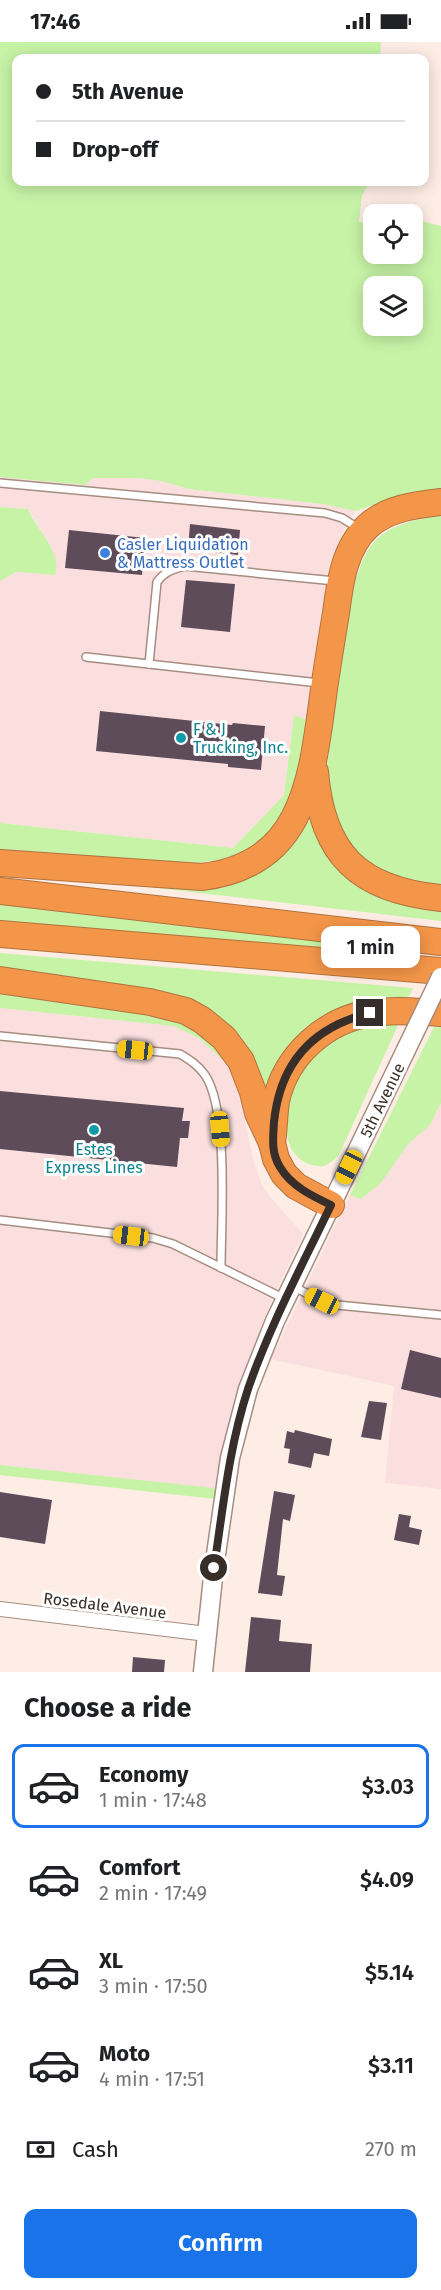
<!DOCTYPE html>
<meta charset="utf-8">
<style>
body{margin:0;font-family:"Fira Sans",sans-serif;background:#f2f2f2;color:#202124;height:100vh;display:flex;flex-direction:column;font-size:22px;white-space:nowrap}
*{box-sizing:border-box;margin:0}
p{font-size:20px;color:#757577}
.icon{flex:none;width:33px;height:33px;fill:none;stroke:currentColor;stroke-width:2;stroke-linecap:round;stroke-linejoin:round}
.map{position:relative;height:1630px;overflow:hidden}
.sheet{display:flex;flex-direction:column;background:#fff;flex:1}
.sheet>*{flex:none}
.guide{position:absolute;left:12px;top:12px;width:417px;height:132px;border-radius:12px;box-shadow:0 3px 15px #0003;display:grid;align-content:center;height:132px;padding:0 24px;background:#fff}
.tools{position:absolute;left:363px;top:162px;display:grid;gap:12px}
.tools a{display:grid;place-items:center;width:60px;height:60px;border-radius:12px;background:#fff;box-shadow:0 3px 15px #0003;font-size:30px}
.end{position:absolute;width:27px;height:27px;margin:-14px;border:8px solid #382e29;background:#fff;box-shadow:0 0 0 3px #fff}
.from{border-radius:50%}
.bubble{position:absolute;height:42px;border-radius:12px;background:#fff;box-shadow:0 3px 15px #0003;font-size:20px;font-weight:600;line-height:42px;text-align:center}
.car{position:absolute;width:18px;height:36px;margin:-18px -9px;border-radius:8px;box-shadow:0 0 4px 2px #0007;background:linear-gradient(#f5c518 24%,#345 0 40%,#f5c518 0 76%,#345 0 86%,#f5c518 0)}
.guide b{display:flex;align-items:center;gap:21px;height:57px;font-size:22px}
.guide b+b{border-top:2px solid #e0e0e0}
.guide i{width:15px;height:15px;background:#202124}
ul{padding:0;list-style:none}
li{display:flex;align-items:center;gap:18px;height:84px;margin:0 12px 9px;padding:0 12px;border:3px solid transparent;border-radius:12px}
li div{flex:1}
li b{display:block;font-size:22px}
li em{font-style:normal;font-weight:600}
li.active{border-color:#1a73e8}
li>.icon{width:54px;height:54px;stroke-width:1.5}
h2{padding:0 24px;font-size:27px;line-height:72px}
.pay{display:flex;align-items:center;gap:15px;height:66px;padding:0 24px;font-size:22px}
.pay p{margin-inline-start:auto}
.button{display:flex;gap:12px;margin-top:auto;padding:12px 24px}
.button a{flex:1;height:69px;border-radius:12px;background:#1a73e8;color:#fff;font-size:24px;font-weight:600;line-height:69px;text-align:center}
.status{display:flex;justify-content:space-between;align-items:center;height:42px;padding:0 30px;background:#fff;direction:ltr}
.status svg{height:16px;fill:currentColor}
.map>svg:first-child{display:block}
.commercial{fill:#fadfde}
.green{fill:#c7f3a7;fill-rule:evenodd}
.building{fill:#5f4c5b}
.lines{fill:none;stroke-linecap:round;stroke-linejoin:round}
.service-casing{stroke:#a58d81;stroke-width:10}
.minor-casing{stroke:#a58d81;stroke-width:16}
.tertiary-casing{stroke:#a58d81;stroke-width:21}
.motorway-casing{stroke:#b2723e;stroke-width:28}
.service{stroke:#fff;stroke-width:7}
.minor{stroke:#fff;stroke-width:14}
.tertiary{stroke:#fff;stroke-width:18}
.motorway{stroke:#f49649;stroke-width:26}
.tertiary-bridge-casing{stroke:#a58d81;stroke-width:21;stroke-linecap:butt}
.tertiary-bridge{stroke:#fff;stroke-width:18}
.route{stroke:#382e29;stroke-width:8}
.shop-dot{fill:#3f7fe0;stroke:#fefefe;stroke-width:2}
.culture-dot{fill:#0f9aa8;stroke:#fefefe;stroke-width:2}
.labels{text-anchor:middle;stroke-width:6;stroke-linejoin:round;paint-order:stroke}
.shop-label{font-size:16px;fill:#366cbe;stroke:#fefefe;text-anchor:start}
.culture-label{font-size:16px;fill:#0d838f;stroke:#fefefe;text-anchor:start}
.street-label{font-size:16px;fill:#382e29;stroke:#fefefe}
</style>
<div class="status"><b>17:46</b><svg viewBox="0 0 49 12"><path d="M0 12V9h3v3zM5 12V6h3v6zM10 12V3h3v9zM15 12V0h3v12zM26 1h20v11H26zM47 4h2v5h-2z"/></svg></div>
<div class="map">
<svg width="441" height="1630" viewBox="0 0 441 1630">
<rect width="100%" height="100%" fill="#fdede5"/>
<g class="commercial">
<path d="M 0,435 L 85,443 L 93,436 L 138,436 L 161,439 L 189,447 L 322,462 L 356,469 L 348,479 L 329,523 L 307,678 L 294,674 L 284,753 L 233,806 L 0,781 L 0,539 L 16,530 L 54,533 L 52,507 L 28,467 L 0,465 Z"/>
<path d="M 0,966 L 173,984 L 199,996 L 222,1017 L 236,1038 L 253,1117 L 262,1143 L 272,1157 L 303,1192 L 270,1262 L 235,1353 L 225,1395 L 217,1447 L 0,1423 Z"/>
<path d="M 441,1061 L 441,1447 L 385,1441 L 394,1344 L 271,1317 L 350,1153 L 361,1157 L 381,1141 L 408,1102 L 430,1083 Z"/>
</g>
<g class="green">
<path d="M 0,0 L 381,0 L 380,16 L 16,16 L 16,140 L 370,140 L 362,153 L 359,180 L 373,180 L 374,212 L 412,212 L 413,177 L 441,184 L 441,448 L 406,452 L 356,469 L 322,462 L 189,447 L 161,439 L 138,436 L 93,436 L 85,443 L 0,435 ZM 374,244 L 412,244 L 412,284 L 374,284 Z"/>
<path d="M 0,465 L 28,467 C 36,487 63,511 55,533 L 16,530 L 0,539 Z"/>
<path d="M 441,473 L 441,844 L 386,831 L 368,821 L 337,788 L 325,737 L 351,557 C 365,495 380,484 441,473 Z"/>
<path d="M 294,673 L 307,678 C 303,702 301,728 294,751 C 292,758 286,765 282,771 C 259,808 236,818 194,821 L 0,807 L 0,781 L 233,806 L 284,753 Z"/>
<path d="M 305,779 L 311,780 L 319,798 L 358,843 L 390,859 L 441,866 L 441,879 L 88,838 L 184,844 Z"/>
<path d="M 0,861 L 409,909 L 408,913 L 0,879 Z"/>
<path d="M 0,911 L 413,946 L 407,958 L 348,966 L 268,1059 L 237,996 L 0,929 Z"/>
<path d="M 0,946 L 184,977 L 228,1014 L 222,1017 L 199,996 L 173,984 L 0,966 Z"/>
<path d="M 399,981 L 339,1113 C 335,1117 329,1122 324,1124 C 318,1125 311,1123 306,1121 C 279,1108 284,1065 294,1042 C 302,1021 325,1000 345,991 C 362,983 381,982 399,981 Z"/>
<path d="M 435,983 L 441,983 L 441,1061 L 430,1083 L 408,1102 L 381,1141 L 361,1157 L 350,1153 Z"/>
<path d="M 0,1423 L 205,1445 L 217,1447 L 215,1457 L 0,1433 Z"/>
</g>
<g class="building">
<path d="M 190,482 L 240,488 L 238,513 L 188,507 Z"/>
<path d="M 69,488 L 145,496 L 142,533 L 65,526 Z"/>
<path d="M 186,538 L 235,542 L 230,590 L 181,585 Z"/>
<path d="M 100,669 L 232,683 L 233,681 L 265,684 L 261,728 L 228,725 L 228,722 L 96,709 Z"/>
<path d="M 0,1049 L 184,1066 L 182,1079 L 190,1079 L 188,1096 L 180,1096 L 177,1125 L 0,1107 Z"/>
<path d="M 410,1308 L 441,1316 L 441,1356 L 401,1347 Z"/>
<path d="M 369,1359 L 387,1361 L 381,1398 L 361,1395 Z"/>
<path d="M 295,1388 L 332,1397 L 329,1414 L 314,1411 L 311,1426 L 288,1421 L 290,1407 L 284,1406 L 287,1389 L 294,1391 Z"/>
<path d="M 274,1449 L 295,1453 L 290,1479 L 283,1477 L 277,1533 L 285,1534 L 282,1554 L 258,1551 Z"/>
<path d="M 0,1450 L 52,1458 L 45,1502 L 0,1495 Z"/>
<path d="M 399,1472 L 411,1474 L 409,1485 L 422,1488 L 419,1503 L 394,1498 Z"/>
<path d="M 251,1575 L 281,1578 L 279,1599 L 312,1602 L 310,1630 L 245,1630 Z"/>
<path d="M 133,1615 L 165,1618 L 164,1630 L 132,1630 Z"/>
</g>
<g class="lines">
<defs>
<g id="service">
<path d="M 0,441 L 325,471 L 342,476 L 358,486"/>
<path d="M 86,615 L 319,641"/>
<path d="M 149,622 L 157,540 C 164,530 173,527 185,524 L 335,539"/>
<path d="M 0,994 L 180,1012 C 190,1018 198,1023 205,1033 C 229,1068 221,1180 221,1226"/>
<path d="M 0,1178 L 153,1196 L 173,1202 L 283,1256"/>
<path d="M 292,1244 L 322,1259 L 337,1263 L 441,1273"/>
</g>
<path id="minor" d="M 0,1567 L 207,1592"/>
<path id="tertiary" d="M 203,1630 L 214,1526 L 230,1416 L 248,1347 L 275,1279 L 405,1010"/>
<g id="motorway">
<path d="M 315,730 C 322,813 359,848 441,856"/>
<path d="M 0,821 L 202,835 C 301,823 311,743 322,662 C 326,631 331,601 336,571 C 340,541 344,506 368,484 C 388,466 416,463 441,460"/>
<path d="M 0,849 L 441,900"/>
<path d="M 0,892 L 441,929"/>
<path d="M 0,938 L 150,960 L 186,969 L 202,978 L 224,996 L 241,1019 L 253,1050 L 258,1071 L 272,1101 L 276,1117 L 284,1132 L 296,1144 L 331,1163"/>
<path d="M 272,1101 C 274,1087 274,1073 276,1059 C 286,1013 326,977 372,971 C 395,967 418,970 441,971"/>
</g>
</defs>
<use href="#service" class="service-casing"/>
<use href="#minor" class="minor-casing"/>
<use href="#tertiary" class="tertiary-casing"/>
<use href="#motorway" class="motorway-casing"/>
<use href="#service" class="service"/>
<use href="#minor" class="minor"/>
<use href="#tertiary" class="tertiary"/>
<use href="#motorway" class="motorway"/>
<defs>
<path id="tertiary-bridge" d="M 405,1010 L 441,935"/>
</defs>
<use href="#tertiary-bridge" class="tertiary-bridge-casing"/>
<use href="#tertiary-bridge" class="tertiary-bridge"/>
</g>
<g class="lines">
<path class="route" d="M 214,1526 C 223,1466 229,1405 248,1347 C 270,1283 302,1224 331,1163 C 312,1154 291,1144 280,1125 C 271,1111 273,1096 274,1080 C 280,1021 312,985 370,971"/>
</g>
<circle class="shop-dot" cx="105" cy="511" r="6"/>
<g class="culture-dot">
<circle cx="181" cy="696" r="6"/>
<circle cx="94" cy="1088" r="6"/>
</g>
<g class="labels">
<g class="shop-label">
<text x="117" y="508">Casler Liquidation<tspan x="117" dy="18">&amp; Mattress Outlet</tspan></text>
</g>
<g class="culture-label">
<text x="193" y="693">F &amp; J<tspan x="193" dy="18">Trucking, Inc.</tspan></text>
<text x="94" y="1113" text-anchor="middle">Estes<tspan x="94" dy="18">Express Lines</tspan></text>
</g>
<g class="street-label">
<text transform="translate(382 1058) rotate(-64)" y="6">5th Avenue</text>
<text transform="translate(105 1563) rotate(7)" y="6">Rosedale Avenue</text>
</g>
</g>
</svg>
<div class="tools">
<a><svg class="icon" aria-label="locate" viewBox="0 0 24 24"><circle cx="12" cy="12" r="6"/><path d="M12 2v4M12 18v4M2 12h4M18 12h4"/></svg></a>
<a><svg class="icon" aria-label="layers" viewBox="0 0 24 24"><path d="M12 4l9 5-9 5-9-5zM3 14l9 5 9-5"/></svg></a>
</div>
<i class="end from" style="left:214px;top:1526px"></i>
<i class="end" style="left:370px;top:971px"></i>
<div class="bubble" style="left:321px;top:884px;width:99px">1 min</div>
<i class="car" style="left:135px;top:1008px;rotate:276deg"></i>
<i class="car" style="left:220px;top:1087px;rotate:175deg"></i>
<i class="car" style="left:349px;top:1125px;rotate:206deg"></i>
<i class="car" style="left:131px;top:1194px;rotate:277deg"></i>
<i class="car" style="left:322px;top:1259px;rotate:296deg"></i>
<div class="guide">
<b><i class="from"></i>5th Avenue</b>
<b><i></i>Drop-off</b>
</div>
</div>
<section class="sheet">
<h2>Choose a ride</h2>
<ul>
<li class="active"><svg class="icon" aria-label="car" viewBox="0 0 24 24"><path d="M5 17H2v-5l4-1 3-4h7l3 4 3 1v5h-3M9 17h6M6 11h13"/><circle cx="7" cy="17" r="2"/><circle cx="17" cy="17" r="2"/></svg><div><b>Economy</b><p>1 min · 17:48</p></div><em>$3.03</em></li>
<li><svg class="icon" aria-label="car" viewBox="0 0 24 24"><path d="M5 17H2v-5l4-1 3-4h7l3 4 3 1v5h-3M9 17h6M6 11h13"/><circle cx="7" cy="17" r="2"/><circle cx="17" cy="17" r="2"/></svg><div><b>Comfort</b><p>2 min · 17:49</p></div><em>$4.09</em></li>
<li><svg class="icon" aria-label="car" viewBox="0 0 24 24"><path d="M5 17H2v-5l4-1 3-4h7l3 4 3 1v5h-3M9 17h6M6 11h13"/><circle cx="7" cy="17" r="2"/><circle cx="17" cy="17" r="2"/></svg><div><b>XL</b><p>3 min · 17:50</p></div><em>$5.14</em></li>
<li><svg class="icon" aria-label="car" viewBox="0 0 24 24"><path d="M5 17H2v-5l4-1 3-4h7l3 4 3 1v5h-3M9 17h6M6 11h13"/><circle cx="7" cy="17" r="2"/><circle cx="17" cy="17" r="2"/></svg><div><b>Moto</b><p>4 min · 17:51</p></div><em>$3.11</em></li>
</ul>
<div class="pay"><svg class="icon" aria-label="cash" viewBox="0 0 24 24"><path d="M3 7h18v10H3z"/><circle cx="12" cy="12" r="2"/></svg>Cash<p>270 m</p></div>
<div class="button"><a>Confirm</a></div>
</section>
